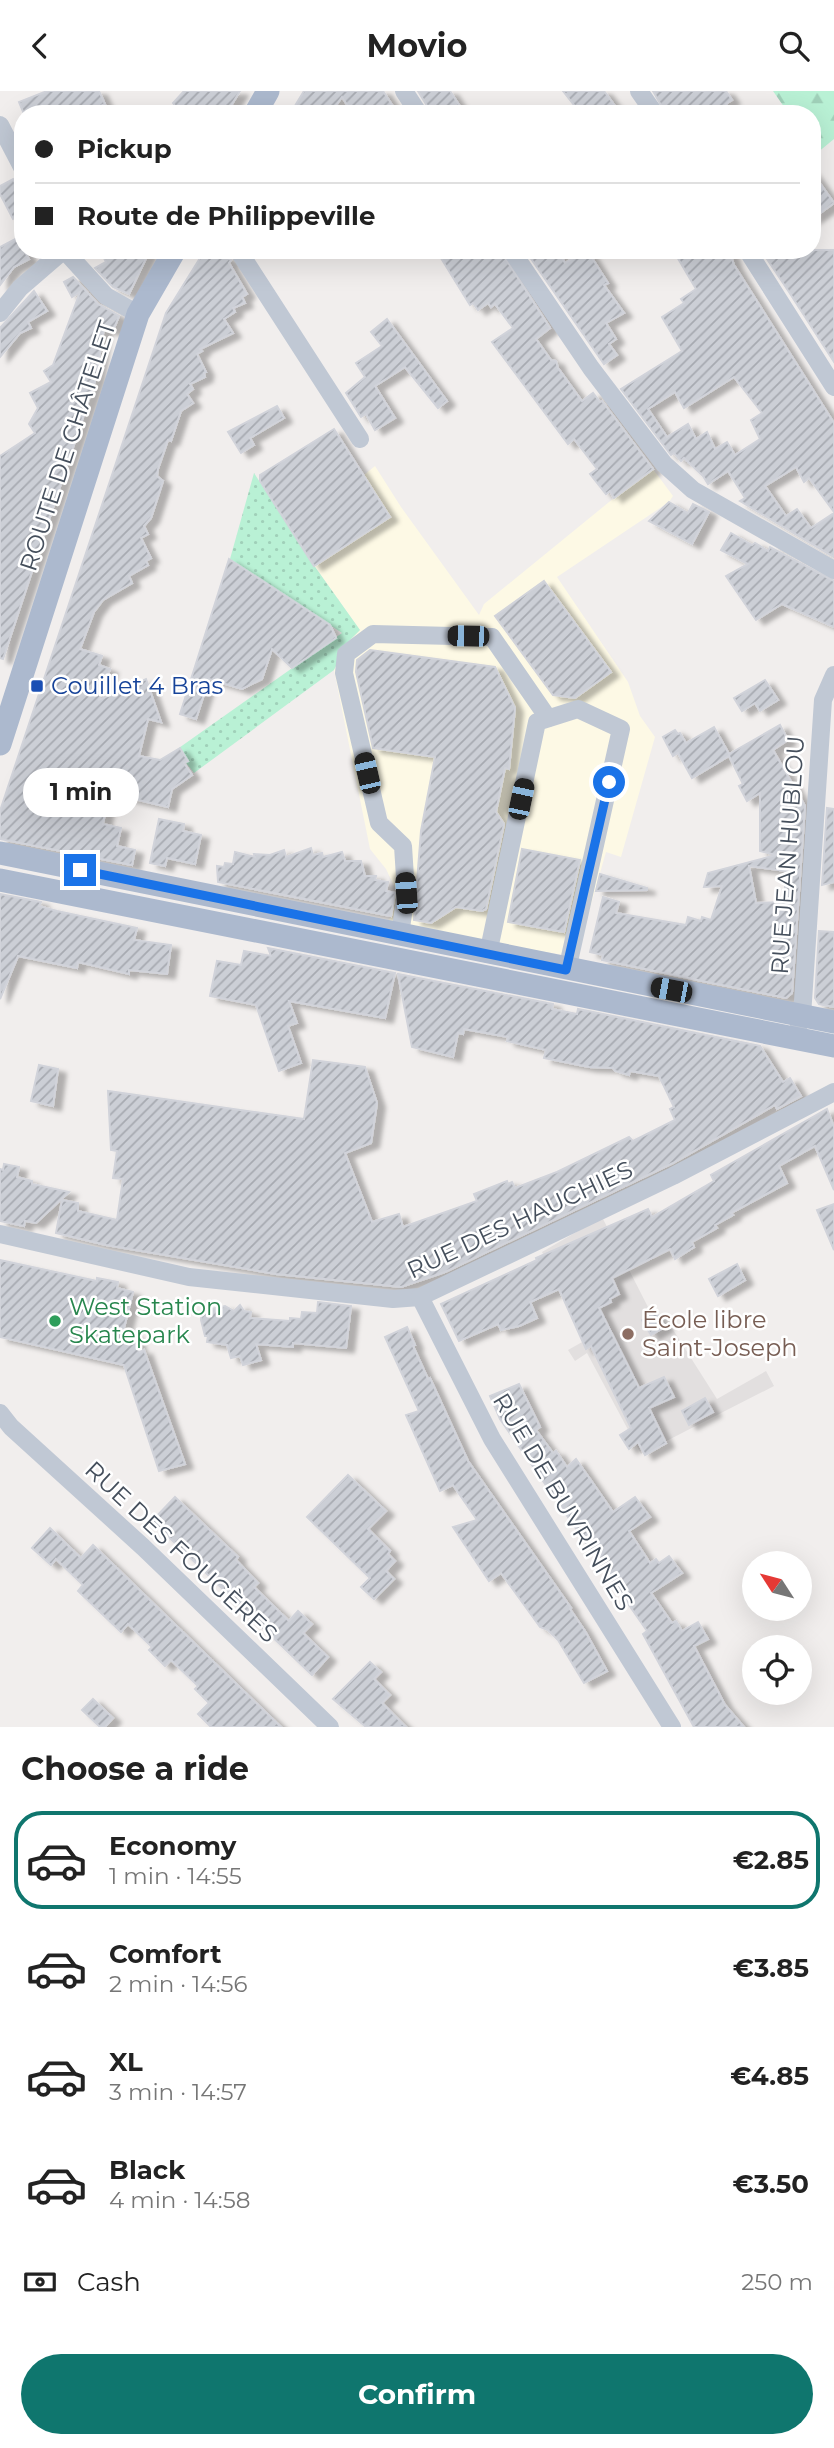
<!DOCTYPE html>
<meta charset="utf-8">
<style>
body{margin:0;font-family:Montserrat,sans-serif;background:#f6f6f6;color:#222;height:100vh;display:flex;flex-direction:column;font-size:26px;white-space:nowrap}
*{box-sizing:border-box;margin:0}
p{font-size:23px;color:#767676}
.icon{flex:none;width:38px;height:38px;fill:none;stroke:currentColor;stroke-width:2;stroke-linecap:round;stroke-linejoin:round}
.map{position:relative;height:1636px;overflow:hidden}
.panel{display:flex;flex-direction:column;background:#fff;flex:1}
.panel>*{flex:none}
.hud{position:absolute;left:14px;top:14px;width:807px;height:154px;border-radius:28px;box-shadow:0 7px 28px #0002;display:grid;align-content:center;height:154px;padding:0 21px;background:#fff}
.needle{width:46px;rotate:306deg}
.fabs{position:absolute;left:742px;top:1460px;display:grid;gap:14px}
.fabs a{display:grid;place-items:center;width:70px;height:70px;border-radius:50%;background:#fff;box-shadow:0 7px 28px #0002;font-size:35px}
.end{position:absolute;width:32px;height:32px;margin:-16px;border:9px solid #1a73e8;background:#fff;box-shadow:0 0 0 4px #fff}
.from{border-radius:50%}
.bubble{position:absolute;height:49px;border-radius:24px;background:#fff;box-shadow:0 7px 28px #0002;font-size:23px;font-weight:700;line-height:49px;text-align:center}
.car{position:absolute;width:21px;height:42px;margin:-21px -10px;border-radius:9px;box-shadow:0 0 5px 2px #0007;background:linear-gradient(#222 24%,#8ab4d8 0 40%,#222 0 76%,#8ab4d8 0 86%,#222 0)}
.hud b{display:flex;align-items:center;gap:24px;height:66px;font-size:26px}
.hud b+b{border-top:2px solid #e0e0e0}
.hud i{width:18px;height:18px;background:#222}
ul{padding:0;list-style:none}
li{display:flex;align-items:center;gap:21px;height:98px;margin:0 14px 10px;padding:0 7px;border:4px solid transparent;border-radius:28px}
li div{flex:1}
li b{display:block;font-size:26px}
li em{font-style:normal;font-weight:700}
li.selected{border-color:#0f766e}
li>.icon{width:63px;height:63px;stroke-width:1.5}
h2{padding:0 21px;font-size:32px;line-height:84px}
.pay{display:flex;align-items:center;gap:18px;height:77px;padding:0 21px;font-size:26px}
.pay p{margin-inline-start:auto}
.action{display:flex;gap:14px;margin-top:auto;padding:14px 21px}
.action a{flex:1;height:80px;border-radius:42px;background:#0f766e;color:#fff;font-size:28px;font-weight:700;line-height:80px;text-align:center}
header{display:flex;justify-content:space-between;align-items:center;height:91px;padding:0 21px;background:#fff;font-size:32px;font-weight:700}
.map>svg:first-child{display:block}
.commercial{fill:#fdf9e5}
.education{fill:#e2dfdf}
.grass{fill:url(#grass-dots)}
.forest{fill:url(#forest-firs)}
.building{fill:url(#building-hatch);stroke:#d1d3da;stroke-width:2;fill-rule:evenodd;filter:url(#shadow)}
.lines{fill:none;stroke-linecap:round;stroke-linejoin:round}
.minor{stroke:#c0c8d4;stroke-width:18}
.major{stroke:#acb9ce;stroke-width:23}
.route{stroke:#1a73e8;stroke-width:9}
.transit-dot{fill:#1a4fb4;stroke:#fff;stroke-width:2.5}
.leisure-dot{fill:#2e9e5b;stroke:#fff;stroke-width:2.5}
.education-dot{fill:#8d6e63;stroke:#fff;stroke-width:2.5}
.labels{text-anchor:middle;stroke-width:5;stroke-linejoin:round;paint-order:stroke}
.street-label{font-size:24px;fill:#454f5c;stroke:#fff}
.transit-label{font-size:24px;fill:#164399;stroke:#fff;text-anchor:start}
.leisure-label{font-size:24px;fill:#27864d;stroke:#fff;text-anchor:start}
.education-label{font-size:24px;fill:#785e54;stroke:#fff;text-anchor:start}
</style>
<header><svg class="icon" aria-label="back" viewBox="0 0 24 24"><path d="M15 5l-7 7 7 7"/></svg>Movio<svg class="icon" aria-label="search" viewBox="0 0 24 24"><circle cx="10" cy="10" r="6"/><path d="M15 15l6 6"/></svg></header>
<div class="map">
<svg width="834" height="1636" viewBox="0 0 834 1636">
<defs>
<pattern id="grass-dots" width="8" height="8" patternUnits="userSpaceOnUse" patternTransform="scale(1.75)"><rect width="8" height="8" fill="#b9f1d5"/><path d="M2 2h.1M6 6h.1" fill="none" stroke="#a0d0b9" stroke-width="1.8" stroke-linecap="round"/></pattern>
<pattern id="forest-firs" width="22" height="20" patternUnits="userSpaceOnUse" patternTransform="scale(1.75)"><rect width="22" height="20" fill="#b9f1d5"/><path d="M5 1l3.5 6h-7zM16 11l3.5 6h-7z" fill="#a0d0b9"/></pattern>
<pattern id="building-hatch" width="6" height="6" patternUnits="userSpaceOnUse" patternTransform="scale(1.75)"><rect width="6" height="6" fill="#cccfd6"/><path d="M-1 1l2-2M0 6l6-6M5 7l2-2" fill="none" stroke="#a7aab1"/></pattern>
<filter id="shadow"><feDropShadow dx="8" dy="4.5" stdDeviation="2" flood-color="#0004"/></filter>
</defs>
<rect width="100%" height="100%" fill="#f1eeed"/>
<path class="commercial" d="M 375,375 L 401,416 L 479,524 L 484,513 L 614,407 L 653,378 L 673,405 L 669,411 L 557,486 L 628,591 L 640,625 L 655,646 L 621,766 L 606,761 L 576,866 L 388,835 L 396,799 L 386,778 L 370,758 L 334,579 L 348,551 L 360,539 L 313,473 L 389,425 L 364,384 Z"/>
<path class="education" d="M 602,1126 L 650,1220 L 662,1234 L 670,1234 L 717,1308 L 766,1280 L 774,1295 L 641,1363 L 587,1262 L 575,1270 L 568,1259 L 584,1250 L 542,1161 Z"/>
<path class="grass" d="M 254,382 L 313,473 L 360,539 L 348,551 L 334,579 L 194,682 L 176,659 L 342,542 L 230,468 Z"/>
<path class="forest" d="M 773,0 L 834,0 L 834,48 L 817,62 L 812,55 L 812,23 L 789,23 Z"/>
<g class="building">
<path d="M 47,0 L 99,0 L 105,13 L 83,23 L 24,23 L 19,11 Z"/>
<path d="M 184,0 L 240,0 L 226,23 L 181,23 L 173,12 Z"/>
<path d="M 304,0 L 383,0 L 398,23 L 353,23 L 342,6 L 330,23 L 324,19 L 321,23 L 290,23 Z"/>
<path d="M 418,0 L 450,0 L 465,23 L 432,23 Z"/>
<path d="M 563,0 L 604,0 L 621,23 L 581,23 Z"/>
<path d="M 653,0 L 726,0 L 732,9 L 726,13 L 732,23 L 666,23 Z"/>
<path d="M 812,81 L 834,112 L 812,128 Z"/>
<path d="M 13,88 L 23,107 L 23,123 L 13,128 L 0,103 L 0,95 Z"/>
<path d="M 17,147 L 29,168 L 14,176 L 0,194 L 0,156 Z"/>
<path d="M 100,159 L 150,159 L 129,203 L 113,196 L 95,177 L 106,171 Z"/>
<path d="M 205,159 L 215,159 L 231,169 L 229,172 L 247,203 L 242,206 L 245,212 L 233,217 L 235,221 L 224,228 L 233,242 L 200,258 L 202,260 L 197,263 L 206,281 L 204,282 L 205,286 L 190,293 L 193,298 L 187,303 L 193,312 L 181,320 L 171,350 L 168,349 L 158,378 L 157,385 L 163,390 L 151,427 L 144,435 L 148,443 L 141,447 L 151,467 L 146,470 L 148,474 L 129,485 L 132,492 L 103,509 L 94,521 L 80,558 L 102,565 L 99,574 L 110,578 L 99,609 L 146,588 L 161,631 L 148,628 L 139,665 L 160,669 L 180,657 L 188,670 L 184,672 L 192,684 L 172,698 L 168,716 L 109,702 L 103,733 L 121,737 L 117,755 L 135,759 L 132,774 L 0,748 L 0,720 L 166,222 Z"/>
<path d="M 436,159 L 500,159 L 550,237 L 536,248 L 551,269 L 556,270 L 558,277 L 582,310 L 593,302 L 600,311 L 602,310 L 653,378 L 614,407 L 610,400 L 606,403 L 590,383 L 597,378 L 574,348 L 568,353 L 492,251 L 513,237 L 495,213 L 491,216 L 488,212 L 478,219 L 473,212 L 470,214 Z"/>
<path d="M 525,159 L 558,159 L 565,172 L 587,159 L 608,192 L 604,194 L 624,222 L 606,232 L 616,248 L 609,253 L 617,264 L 604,273 Z"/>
<path d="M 673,159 L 729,159 L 734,174 L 834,332 L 834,421 L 809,387 L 804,391 L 796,376 L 765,395 L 786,425 L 797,418 L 811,437 L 834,422 L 834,466 L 740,410 L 745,407 L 728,380 L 708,393 L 703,385 L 684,367 L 681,370 L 674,362 L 671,364 L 621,298 L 682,260 L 662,226 L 684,212 L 681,208 L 696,198 ZM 734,286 L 762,322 L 751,329 L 760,348 L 735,364 L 727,351 L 715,358 L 707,341 L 696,348 L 688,333 L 667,346 L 648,318 L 675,301 L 684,317 Z"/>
<path d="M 761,159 L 834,159 L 834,271 L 789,201 Z"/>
<path d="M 73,186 L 98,213 L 119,225 L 113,240 L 104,237 L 96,287 L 3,568 L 0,567 L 0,365 L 35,342 L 29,333 L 38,317 L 30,302 L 51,291 L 44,280 L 53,274 L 80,201 L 72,206 L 64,191 Z"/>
<path d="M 34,200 L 47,220 L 28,231 L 31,237 L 20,242 L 0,266 L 0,237 Z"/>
<path d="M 387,228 L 447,310 L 438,317 L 405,276 L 375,295 L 395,327 L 375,339 L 366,323 L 361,326 L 346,302 L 365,286 L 356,272 L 382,255 L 371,241 Z"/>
<path d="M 277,315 L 284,327 L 250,347 L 254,354 L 241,362 L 228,341 Z"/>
<path d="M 334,338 L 390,426 L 314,475 L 260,390 L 260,384 Z"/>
<path d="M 669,411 L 688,422 L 693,413 L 709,421 L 692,453 L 649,430 Z"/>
<path d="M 731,442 L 752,454 L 755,452 L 768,460 L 770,456 L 834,490 L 834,536 L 782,513 L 756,529 L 726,485 L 748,473 L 721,459 Z"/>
<path d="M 229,468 L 330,534 L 336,547 L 292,577 L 272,558 L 262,588 L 242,598 L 209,588 L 196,628 L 180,623 Z"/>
<path d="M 544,490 L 611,581 L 575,607 L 553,604 L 495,525 Z"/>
<path d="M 370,559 L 495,576 L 515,617 L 509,678 L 505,677 L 496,721 L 504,733 L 486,818 L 482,820 L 456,816 L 431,832 L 414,829 L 421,740 L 435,666 L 373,657 L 356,581 L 357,569 Z"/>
<path d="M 765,589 L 778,609 L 760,620 L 755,612 L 742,620 L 734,607 Z"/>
<path d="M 780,634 L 788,649 L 773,659 L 805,715 L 792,902 L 786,907 L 707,891 L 602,869 L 603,864 L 590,861 L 603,806 L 619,811 L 616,822 L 686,834 L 688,826 L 701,830 L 702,826 L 711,829 L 722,795 L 704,796 L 708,782 L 776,764 L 760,760 L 760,702 L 747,710 L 739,695 L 743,693 L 729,665 L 692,687 L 678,662 L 673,665 L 663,646 L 675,639 L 678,643 L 680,642 L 686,652 L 714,636 L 729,663 ZM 749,775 L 786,780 L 784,811 L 756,812 Z"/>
<path d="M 827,717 L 834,718 L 834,791 L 822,794 Z"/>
<path d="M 159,728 L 184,733 L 183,740 L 201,744 L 195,773 L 167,767 L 165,775 L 150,772 Z"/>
<path d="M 311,757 L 313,764 L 322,762 L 323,766 L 342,761 L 345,770 L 361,770 L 365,785 L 376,785 L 375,789 L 388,791 L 386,800 L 395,802 L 391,825 L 218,791 L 217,775 L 224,776 L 225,772 L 233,773 L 235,761 L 255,766 L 254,763 L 270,764 L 284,759 L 286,766 Z"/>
<path d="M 522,758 L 580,769 L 564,841 L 508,831 Z"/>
<path d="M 600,783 L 647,797 L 647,799 L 596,800 Z"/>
<path d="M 0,803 L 41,811 L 39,815 L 57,820 L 137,837 L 134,849 L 171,854 L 167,883 L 129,879 L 129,883 L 78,871 L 77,877 L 18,865 L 0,908 Z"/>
<path d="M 819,840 L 834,841 L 834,916 L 819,913 L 815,907 Z"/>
<path d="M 268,857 L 395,882 L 385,927 L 289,910 L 297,932 L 288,935 L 301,972 L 279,980 L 256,914 L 210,905 L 217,870 L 241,874 L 244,860 L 271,865 Z"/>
<path d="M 398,883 L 553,913 L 552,918 L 577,923 L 578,918 L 760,955 L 783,991 L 790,987 L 801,1005 L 777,1018 L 775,1014 L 673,1072 L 445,1181 L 401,1196 L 276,1183 L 106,1154 L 56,1142 L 62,1109 L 78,1112 L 78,1120 L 117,1129 L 123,1088 L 113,1087 L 117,1060 L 111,1059 L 108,1000 L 304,1028 L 313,969 L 365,976 L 377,1012 L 371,1052 L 345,1062 L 372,1131 L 399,1123 L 403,1136 L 477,1110 L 474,1103 L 507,1090 L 508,1093 L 512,1091 L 515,1097 L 557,1081 L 629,1046 L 633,1050 L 675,1029 L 670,1018 L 674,1016 L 659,985 L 630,980 L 629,984 L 615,980 L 613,977 L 589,976 L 544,967 L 546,959 L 507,950 L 508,946 L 464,938 L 463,943 L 458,942 L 453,966 L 412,956 Z"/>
<path d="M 39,974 L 58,978 L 53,1015 L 31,1010 Z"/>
<path d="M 827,1018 L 834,1036 L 834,1099 L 815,1055 L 779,1075 L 787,1092 L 731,1122 L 733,1124 L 715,1134 L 717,1137 L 692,1151 L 694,1156 L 675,1168 L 670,1158 L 612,1187 L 619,1203 L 610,1208 L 611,1211 L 599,1217 L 639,1297 L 664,1286 L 674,1306 L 649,1317 L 666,1352 L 645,1364 L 638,1351 L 629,1358 L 620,1344 L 631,1337 L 591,1255 L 586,1258 L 559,1198 L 530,1211 L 537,1227 L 519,1235 L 501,1239 L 498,1233 L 459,1250 L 441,1213 L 537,1169 L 536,1167 L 648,1118 L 652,1126 L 714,1090 L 711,1084 Z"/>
<path d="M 4,1073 L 19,1076 L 17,1086 L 32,1090 L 32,1093 L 69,1101 L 36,1132 L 25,1130 L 24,1135 L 0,1130 L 0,1078 L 3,1079 Z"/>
<path d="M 834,1113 L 834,1159 L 817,1119 Z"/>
<path d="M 0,1169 L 97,1190 L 97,1187 L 118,1191 L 117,1197 L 133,1201 L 122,1245 L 134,1242 L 140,1261 L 144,1259 L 185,1373 L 159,1380 L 124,1274 L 0,1246 Z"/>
<path d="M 737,1173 L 745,1189 L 718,1205 L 709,1188 Z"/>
<path d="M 318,1211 L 351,1215 L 346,1257 L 293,1252 L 293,1256 L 256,1253 L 261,1269 L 243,1274 L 240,1265 L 231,1267 L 227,1254 L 207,1251 L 208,1245 L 205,1245 L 201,1229 L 202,1220 L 225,1215 L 234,1220 L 240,1214 L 244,1220 L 251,1221 L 250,1227 L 290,1230 L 290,1227 L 301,1228 L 302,1221 L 317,1222 Z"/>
<path d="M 656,1221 L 665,1236 L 651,1244 L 642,1229 Z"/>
<path d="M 407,1236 L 415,1254 L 413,1255 L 428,1288 L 430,1287 L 468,1370 L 571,1517 L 570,1518 L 585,1540 L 607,1580 L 584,1592 L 558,1549 L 548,1539 L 540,1536 L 501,1482 L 489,1490 L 453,1436 L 477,1429 L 453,1394 L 440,1400 L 406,1324 L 419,1320 L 385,1246 Z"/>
<path d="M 519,1293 L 540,1336 L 536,1339 L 553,1362 L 556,1360 L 567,1376 L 576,1368 L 613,1421 L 635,1406 L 650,1426 L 629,1440 L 650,1472 L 656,1468 L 659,1472 L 669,1465 L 682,1482 L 651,1502 L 672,1532 L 676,1530 L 682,1540 L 698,1531 L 708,1548 L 694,1555 L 725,1614 L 744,1636 L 694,1636 L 643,1543 L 647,1540 L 500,1328 L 490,1305 Z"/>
<path d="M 705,1307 L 713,1321 L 689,1334 L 682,1320 Z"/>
<path d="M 348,1384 L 386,1420 L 368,1438 L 390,1460 L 388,1463 L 395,1470 L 386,1480 L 394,1488 L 374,1508 L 361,1496 L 370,1487 L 307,1426 Z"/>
<path d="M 175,1406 L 238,1466 L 236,1469 L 258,1492 L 254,1496 L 289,1530 L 298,1520 L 312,1533 L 303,1542 L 328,1566 L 312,1584 L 152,1430 Z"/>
<path d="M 50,1437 L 81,1467 L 93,1454 L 281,1636 L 211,1636 L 198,1623 L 209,1612 L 195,1598 L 198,1595 L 171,1569 L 165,1575 L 149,1559 L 152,1556 L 128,1533 L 121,1541 L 78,1500 L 83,1494 L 56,1468 L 51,1474 L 32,1457 Z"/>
<path d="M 370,1571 L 381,1581 L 374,1588 L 390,1604 L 382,1612 L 406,1636 L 366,1636 L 333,1608 Z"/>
<path d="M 93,1608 L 113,1627 L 105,1636 L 100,1636 L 82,1619 Z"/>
</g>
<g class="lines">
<g class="minor">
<path d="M 404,0 L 419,23"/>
<path d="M 639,0 L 655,23"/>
<path d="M 0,34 L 23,78"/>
<path d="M 64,159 L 106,205 L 138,223"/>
<path d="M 238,159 L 360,348"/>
<path d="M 511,159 L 591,277 L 664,373 L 693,399 L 834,479"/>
<path d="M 747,159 L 834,296"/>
<path d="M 0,222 L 20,197 L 64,159"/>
<path d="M 400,844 L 406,802 L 403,755 L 379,732 L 344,582 L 346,563 L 373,543 L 492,546 L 548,627"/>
<path d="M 488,863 L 537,631 L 578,618 L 621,638 L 567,879"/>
<path d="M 799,934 L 802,925 L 823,609 L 834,584"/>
<path d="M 0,1143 L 189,1186 L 393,1208 L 420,1206 L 673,1085 L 834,1001"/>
<path d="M 420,1206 L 492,1348 L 672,1636"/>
<path d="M 0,1322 L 11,1336 L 143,1456 L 330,1636"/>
</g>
<g class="major">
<path d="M 255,23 L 268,0"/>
<path d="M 0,653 L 138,223 L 175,159"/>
<path d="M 0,762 L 834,931"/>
<path d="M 0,789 L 834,955"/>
</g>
</g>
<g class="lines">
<path class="route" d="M 80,779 L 566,879 L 609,691"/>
</g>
<rect class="transit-dot" x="30" y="588" width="14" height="14" rx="3.5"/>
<circle class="leisure-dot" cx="55" cy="1230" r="7"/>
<circle class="education-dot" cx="628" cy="1243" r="7"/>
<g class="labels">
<g class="street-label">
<text transform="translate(68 355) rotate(-72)" y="8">ROUTE DE CHÂTELET</text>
<text transform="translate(788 764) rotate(-86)" y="8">RUE JEAN HUBLOU</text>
<text transform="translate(520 1129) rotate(-25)" y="8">RUE DES HAUCHIES</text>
<text transform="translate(563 1411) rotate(59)" y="8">RUE DE BUVRINNES</text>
<text transform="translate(181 1461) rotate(43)" y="8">RUE DES FOUGÈRES</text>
</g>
<g class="transit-label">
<text x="51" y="603">Couillet 4 Bras</text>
</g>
<g class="leisure-label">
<text x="69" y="1224">West Station<tspan x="69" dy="28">Skatepark</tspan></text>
</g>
<g class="education-label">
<text x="642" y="1237">École libre<tspan x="642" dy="28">Saint-Joseph</tspan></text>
</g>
</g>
</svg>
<div class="fabs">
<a><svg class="needle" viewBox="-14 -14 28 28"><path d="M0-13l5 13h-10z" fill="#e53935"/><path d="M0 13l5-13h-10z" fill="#767676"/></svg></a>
<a><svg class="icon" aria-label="locate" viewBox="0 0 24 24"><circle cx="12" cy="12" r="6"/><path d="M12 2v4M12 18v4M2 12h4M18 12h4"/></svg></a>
</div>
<i class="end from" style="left:609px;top:691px"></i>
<i class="end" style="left:80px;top:779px"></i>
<div class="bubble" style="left:23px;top:677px;width:116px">1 min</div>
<i class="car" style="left:468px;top:545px;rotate:271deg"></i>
<i class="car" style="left:367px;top:682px;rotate:347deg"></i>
<i class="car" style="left:521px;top:708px;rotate:12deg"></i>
<i class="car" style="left:406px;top:802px;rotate:356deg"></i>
<i class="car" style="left:671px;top:899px;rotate:281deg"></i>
<div class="hud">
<b><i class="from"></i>Pickup</b>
<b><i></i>Route de Philippeville</b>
</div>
</div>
<section class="panel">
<h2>Choose a ride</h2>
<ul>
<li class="selected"><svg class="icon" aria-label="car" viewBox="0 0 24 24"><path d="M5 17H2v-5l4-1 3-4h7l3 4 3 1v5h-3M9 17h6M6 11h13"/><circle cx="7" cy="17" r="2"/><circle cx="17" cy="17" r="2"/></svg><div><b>Economy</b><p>1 min · 14:55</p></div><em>€2.85</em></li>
<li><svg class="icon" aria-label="car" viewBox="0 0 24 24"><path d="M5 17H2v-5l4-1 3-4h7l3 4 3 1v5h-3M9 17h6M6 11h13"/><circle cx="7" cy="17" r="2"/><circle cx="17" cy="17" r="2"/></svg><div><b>Comfort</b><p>2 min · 14:56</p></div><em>€3.85</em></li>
<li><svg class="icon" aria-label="car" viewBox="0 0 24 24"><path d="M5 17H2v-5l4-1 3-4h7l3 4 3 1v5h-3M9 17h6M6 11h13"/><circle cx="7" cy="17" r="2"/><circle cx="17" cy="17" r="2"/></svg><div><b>XL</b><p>3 min · 14:57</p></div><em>€4.85</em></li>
<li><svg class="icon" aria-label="car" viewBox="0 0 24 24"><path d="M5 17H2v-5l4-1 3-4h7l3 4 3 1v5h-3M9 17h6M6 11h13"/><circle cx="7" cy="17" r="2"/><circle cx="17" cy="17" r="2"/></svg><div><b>Black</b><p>4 min · 14:58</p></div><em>€3.50</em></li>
</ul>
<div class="pay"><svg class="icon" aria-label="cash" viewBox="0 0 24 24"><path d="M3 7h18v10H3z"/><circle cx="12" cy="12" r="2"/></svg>Cash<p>250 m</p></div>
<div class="action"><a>Confirm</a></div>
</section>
